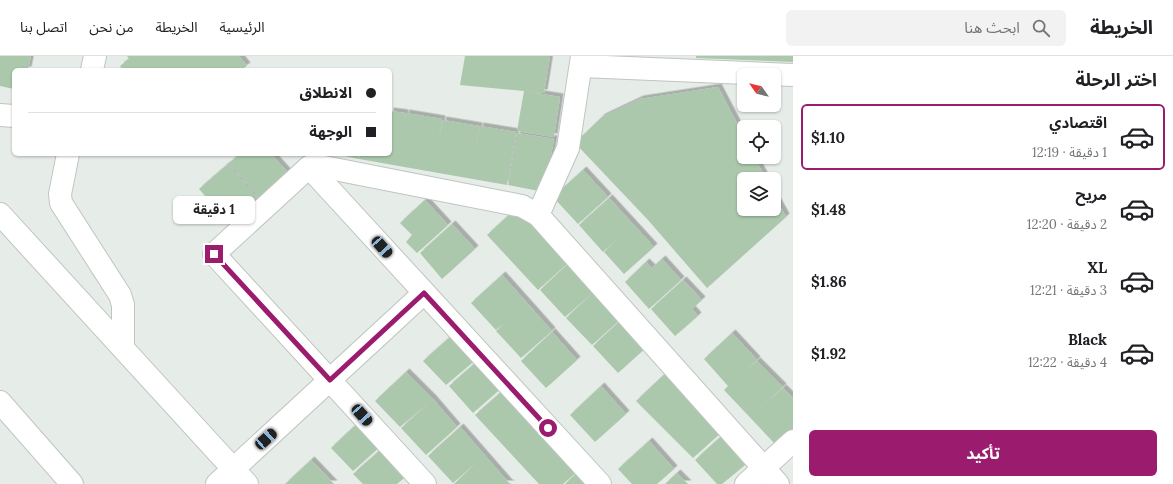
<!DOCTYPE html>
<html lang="ar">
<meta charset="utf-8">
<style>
body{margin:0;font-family:Lora,"Noto Sans Arabic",serif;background:#f2f2f2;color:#202124;direction:rtl;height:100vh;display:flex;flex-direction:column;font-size:15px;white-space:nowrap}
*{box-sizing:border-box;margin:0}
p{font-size:13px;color:#757577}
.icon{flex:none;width:22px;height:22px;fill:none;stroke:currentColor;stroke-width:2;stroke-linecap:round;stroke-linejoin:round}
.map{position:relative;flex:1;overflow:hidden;direction:ltr}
.sheet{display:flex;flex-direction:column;background:#fff;width:380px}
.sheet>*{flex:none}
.guide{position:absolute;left:12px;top:12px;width:380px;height:88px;border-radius:6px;box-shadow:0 1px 3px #0004;direction:rtl;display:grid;align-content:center;height:88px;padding:0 16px;background:#fff}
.needle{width:26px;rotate:304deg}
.fabs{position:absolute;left:737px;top:12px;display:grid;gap:8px}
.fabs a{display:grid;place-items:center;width:44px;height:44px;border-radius:6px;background:#fff;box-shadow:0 1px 3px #0004;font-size:20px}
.end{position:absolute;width:18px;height:18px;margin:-9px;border:5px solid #9b1b6f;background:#fff;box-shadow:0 0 0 2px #fff}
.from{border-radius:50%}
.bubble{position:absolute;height:28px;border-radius:6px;background:#fff;box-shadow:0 1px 3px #0004;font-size:13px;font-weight:700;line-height:28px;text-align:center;direction:rtl}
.car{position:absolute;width:12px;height:24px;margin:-12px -6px;border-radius:5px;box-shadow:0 0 3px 1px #0007;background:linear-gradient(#222 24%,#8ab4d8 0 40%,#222 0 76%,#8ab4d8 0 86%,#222 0)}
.guide b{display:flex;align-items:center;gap:14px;height:38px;font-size:15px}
.guide b+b{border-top:1px solid #e0e0e0}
.guide i{width:10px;height:10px;background:#202124}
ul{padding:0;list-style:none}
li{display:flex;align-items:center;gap:12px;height:66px;margin:0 8px 6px;padding:0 8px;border:2px solid transparent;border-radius:6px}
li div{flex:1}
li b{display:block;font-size:15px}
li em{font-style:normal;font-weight:700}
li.active{border-color:#9b1b6f}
li>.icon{width:36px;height:36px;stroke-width:1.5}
h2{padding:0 16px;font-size:18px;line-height:48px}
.button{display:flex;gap:8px;margin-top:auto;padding:8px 16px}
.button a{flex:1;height:46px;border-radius:6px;background:#9b1b6f;color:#fff;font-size:16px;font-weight:700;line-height:46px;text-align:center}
header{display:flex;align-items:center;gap:24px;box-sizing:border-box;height:56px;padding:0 20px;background:#fff;border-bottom:1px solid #e0e0e0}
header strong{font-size:19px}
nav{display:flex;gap:22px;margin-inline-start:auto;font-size:14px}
.search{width:280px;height:36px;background:#f2f2f2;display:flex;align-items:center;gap:10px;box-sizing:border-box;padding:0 14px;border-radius:6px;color:#757577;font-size:15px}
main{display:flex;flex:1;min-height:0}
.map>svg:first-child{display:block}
.building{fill:#abc8ac;filter:url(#shadow)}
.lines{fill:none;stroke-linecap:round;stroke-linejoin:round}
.minor-casing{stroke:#bfc5bf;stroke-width:24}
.minor{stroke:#fff;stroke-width:22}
.route{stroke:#9b1b6f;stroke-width:5}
</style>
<header>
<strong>الخريطة</strong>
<div class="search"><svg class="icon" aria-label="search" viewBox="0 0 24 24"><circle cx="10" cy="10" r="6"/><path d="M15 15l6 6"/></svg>ابحث هنا</div>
<nav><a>الرئيسية</a><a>الخريطة</a><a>من نحن</a><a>اتصل بنا</a></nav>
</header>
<main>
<section class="sheet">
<h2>اختر الرحلة</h2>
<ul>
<li class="active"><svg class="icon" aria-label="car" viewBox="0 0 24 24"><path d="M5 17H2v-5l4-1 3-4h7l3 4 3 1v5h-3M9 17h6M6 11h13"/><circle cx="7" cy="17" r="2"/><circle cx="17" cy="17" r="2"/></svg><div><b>اقتصادي</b><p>1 دقيقة · 12:19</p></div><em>$1.10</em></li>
<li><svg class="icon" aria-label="car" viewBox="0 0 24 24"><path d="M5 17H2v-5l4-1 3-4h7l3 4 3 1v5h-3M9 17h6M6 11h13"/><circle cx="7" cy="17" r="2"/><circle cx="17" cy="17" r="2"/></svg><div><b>مريح</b><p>2 دقيقة · 12:20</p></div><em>$1.48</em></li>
<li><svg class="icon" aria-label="car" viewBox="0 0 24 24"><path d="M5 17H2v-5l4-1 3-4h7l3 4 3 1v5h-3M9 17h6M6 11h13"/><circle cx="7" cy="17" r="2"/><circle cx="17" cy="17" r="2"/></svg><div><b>XL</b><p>3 دقيقة · 12:21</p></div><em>$1.86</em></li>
<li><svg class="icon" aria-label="car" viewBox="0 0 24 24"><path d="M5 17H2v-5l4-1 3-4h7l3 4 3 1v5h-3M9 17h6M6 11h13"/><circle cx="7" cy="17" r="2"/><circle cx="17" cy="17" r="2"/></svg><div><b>Black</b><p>4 دقيقة · 12:22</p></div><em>$1.92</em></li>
</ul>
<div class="button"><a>تأكيد</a></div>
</section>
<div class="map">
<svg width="793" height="428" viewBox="0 0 793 428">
<defs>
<filter id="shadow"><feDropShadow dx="3.5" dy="-3.5" stdDeviation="0" flood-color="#0004"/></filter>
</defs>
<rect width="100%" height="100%" fill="#e6ece7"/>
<g class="building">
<path d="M 0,0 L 31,0 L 28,14 L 14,14 L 14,33 L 0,30 Z"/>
<path d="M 127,0 L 239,0 L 247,10 L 241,14 L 123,14 L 120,10 L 129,3 Z"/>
<path d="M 465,0 L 550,0 L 544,37 L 529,36 L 560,41 L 554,81 L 517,75 L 524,35 L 460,29 Z"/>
<path d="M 696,0 L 793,0 L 793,6 L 696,2 Z"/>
<path d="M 718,31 L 744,81 L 744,101 L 754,101 L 766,123 L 744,123 L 744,153 L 774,153 L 774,139 L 786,161 L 707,232 L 648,164 L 575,87 L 602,61 L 640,43 Z"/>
<path d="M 390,55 L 405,57 L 404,65 L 406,57 L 442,63 L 438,88 L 443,64 L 479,70 L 475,94 L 480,70 L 516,76 L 507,129 L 359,103 L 360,98 L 390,98 Z"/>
<path d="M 517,77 L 554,83 L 544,136 L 508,129 Z"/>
<path d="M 240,98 L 271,98 L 290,119 L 260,143 L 229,107 Z"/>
<path d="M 335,98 L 360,98 L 359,103 Z"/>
<path d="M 228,108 L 260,145 L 231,169 L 199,133 Z"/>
<path d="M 583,114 L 608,141 L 578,168 L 553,141 Z"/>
<path d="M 609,142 L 654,191 L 624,218 L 604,196 L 617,183 L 603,196 L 579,169 Z"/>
<path d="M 425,144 L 448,169 L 417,197 L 406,186 L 412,179 L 400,167 Z"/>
<path d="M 510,158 L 531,163 L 569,206 L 538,234 L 487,179 Z"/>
<path d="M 452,168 L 475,193 L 442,223 L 420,197 Z"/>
<path d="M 662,203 L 681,224 L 649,253 L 625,226 L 646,206 L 652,212 Z"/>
<path d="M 570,206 L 596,234 L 565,261 L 540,234 Z"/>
<path d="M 502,219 L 552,275 L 521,302 L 496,275 L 506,266 L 496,274 L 471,247 Z"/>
<path d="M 683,224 L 702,244 L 692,253 L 698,260 L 675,280 L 651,253 Z"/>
<path d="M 597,233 L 623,261 L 592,289 L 566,262 Z"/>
<path d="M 624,261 L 649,289 L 618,317 L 593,290 Z"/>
<path d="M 457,275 L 479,301 L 446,329 L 423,305 Z"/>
<path d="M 552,276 L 577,304 L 546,332 L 521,305 Z"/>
<path d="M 732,277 L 757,304 L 739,321 L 757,305 L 783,331 L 753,358 L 783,332 L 793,342 L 793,373 L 775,388 L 724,334 L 728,330 L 704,303 Z"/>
<path d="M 481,302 L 505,329 L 473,357 L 449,330 Z"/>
<path d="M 668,315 L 694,345 L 680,358 L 694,345 L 723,375 L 693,402 L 636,345 Z"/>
<path d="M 406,316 L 433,343 L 457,371 L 426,399 L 401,372 L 431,345 L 400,371 L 375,345 Z"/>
<path d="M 601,330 L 626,358 L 595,386 L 570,359 Z"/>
<path d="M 507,331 L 581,412 L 563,428 L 539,428 L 525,413 L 545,395 L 525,413 L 500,386 L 517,370 L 500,386 L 475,359 Z"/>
<path d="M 362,363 L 383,388 L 353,415 L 331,392 Z"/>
<path d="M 460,371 L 509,427 L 512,428 L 454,428 L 478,405 L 453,427 L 428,400 Z"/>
<path d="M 725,377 L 750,405 L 722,428 L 717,428 L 695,404 Z"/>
<path d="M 649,385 L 674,413 L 657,428 L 632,428 L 618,413 Z"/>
<path d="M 385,390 L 410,417 L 397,428 L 363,428 L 353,418 Z"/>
<path d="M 311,404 L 334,428 L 285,428 Z"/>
<path d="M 581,413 L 594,428 L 565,428 Z"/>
<path d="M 677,417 L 688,428 L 665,428 Z"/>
</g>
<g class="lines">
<defs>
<g id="minor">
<path d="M 581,10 L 793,19"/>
<path d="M 92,14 L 95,0"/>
<path d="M 0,59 L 14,60"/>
<path d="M 68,98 L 60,138 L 61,147 L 120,239 L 123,249 L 123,292"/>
<path d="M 309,111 L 600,428"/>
<path d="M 0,158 L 247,428"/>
<path d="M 538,159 L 568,92 L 582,0"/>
<path d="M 0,346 L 72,428"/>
<path d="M 217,428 L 424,237"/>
<path d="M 425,428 L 214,198 L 309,111 L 319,110 L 522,150 L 538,159 L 778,428"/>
<path d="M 746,428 L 793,385"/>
</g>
</defs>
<use href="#minor" class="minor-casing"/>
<use href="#minor" class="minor"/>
</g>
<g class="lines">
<path class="route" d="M 214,198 L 330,324 L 424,237 L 548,372"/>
</g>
</svg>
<div class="fabs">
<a><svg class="needle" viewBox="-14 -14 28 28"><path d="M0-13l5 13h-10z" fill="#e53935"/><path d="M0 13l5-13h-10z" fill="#757577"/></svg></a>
<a><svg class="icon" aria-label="locate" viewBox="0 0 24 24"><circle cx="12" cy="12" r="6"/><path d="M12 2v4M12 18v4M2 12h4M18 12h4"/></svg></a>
<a><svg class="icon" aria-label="layers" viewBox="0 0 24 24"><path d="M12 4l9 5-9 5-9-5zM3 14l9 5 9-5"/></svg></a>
</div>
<i class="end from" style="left:548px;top:372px"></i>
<i class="end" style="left:214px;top:198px"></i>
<div class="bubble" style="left:173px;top:140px;width:82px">1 دقيقة</div>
<i class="car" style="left:382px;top:191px;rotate:138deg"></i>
<i class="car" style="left:362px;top:359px;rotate:138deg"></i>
<i class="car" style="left:266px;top:383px;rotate:48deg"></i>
<div class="guide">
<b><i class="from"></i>الانطلاق</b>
<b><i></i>الوجهة</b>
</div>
</div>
</main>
